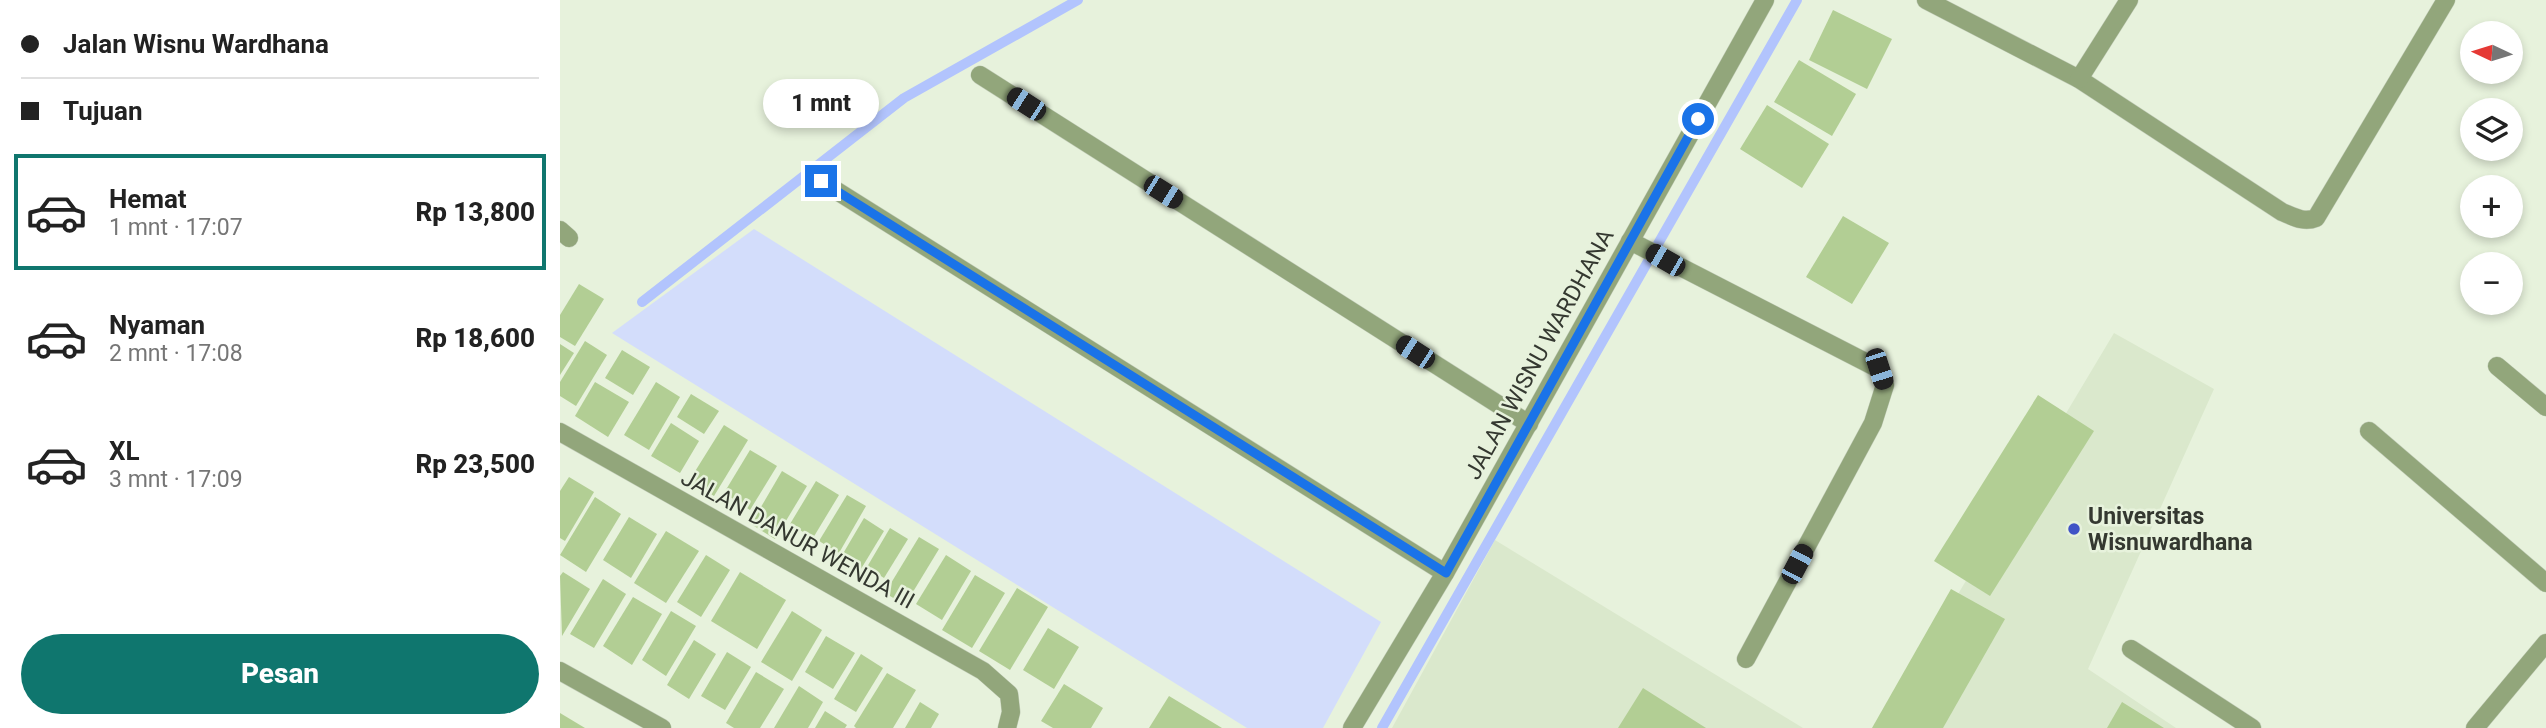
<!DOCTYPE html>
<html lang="id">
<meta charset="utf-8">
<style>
body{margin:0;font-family:Roboto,sans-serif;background:#f6f6f6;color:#222;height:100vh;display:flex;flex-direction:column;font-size:26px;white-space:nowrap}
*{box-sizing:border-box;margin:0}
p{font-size:23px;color:#767676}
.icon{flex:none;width:38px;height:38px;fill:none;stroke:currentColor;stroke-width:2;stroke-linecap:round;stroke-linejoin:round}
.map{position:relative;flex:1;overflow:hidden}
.side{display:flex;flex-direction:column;background:#fff;width:560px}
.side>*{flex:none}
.banner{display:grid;align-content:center;height:154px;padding:0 21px;background:#fff}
.needle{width:46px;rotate:274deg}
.fabs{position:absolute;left:1900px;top:21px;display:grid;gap:14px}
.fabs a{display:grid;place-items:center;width:63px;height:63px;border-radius:50%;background:#fff;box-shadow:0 4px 10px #0003;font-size:35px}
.end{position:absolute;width:32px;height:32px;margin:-16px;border:9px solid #1a73e8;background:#fff;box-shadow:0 0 0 4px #fff}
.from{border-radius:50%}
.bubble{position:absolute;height:49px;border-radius:24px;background:#fff;box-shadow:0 4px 10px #0003;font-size:23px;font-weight:800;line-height:49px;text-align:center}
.car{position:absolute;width:21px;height:42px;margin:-21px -10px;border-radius:9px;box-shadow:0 0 5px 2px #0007;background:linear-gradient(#222 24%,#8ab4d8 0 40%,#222 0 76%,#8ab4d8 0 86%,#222 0)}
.banner b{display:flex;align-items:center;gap:24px;height:66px;font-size:26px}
.banner b+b{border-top:2px solid #e0e0e0}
.banner i{width:18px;height:18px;background:#222}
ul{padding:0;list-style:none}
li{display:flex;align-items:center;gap:21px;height:116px;margin:0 14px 10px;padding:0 7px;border:4px solid transparent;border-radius:0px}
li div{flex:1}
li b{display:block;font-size:26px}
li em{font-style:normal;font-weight:800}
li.active{border-color:#0f766e}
li>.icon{width:63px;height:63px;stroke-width:1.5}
.primary-button{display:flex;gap:14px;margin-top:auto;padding:14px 21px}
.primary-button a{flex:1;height:80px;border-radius:42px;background:#0f766e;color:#fff;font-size:28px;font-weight:800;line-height:80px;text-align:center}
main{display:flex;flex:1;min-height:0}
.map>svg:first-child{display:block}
.built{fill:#dae8cc}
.green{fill:#d3ddfb}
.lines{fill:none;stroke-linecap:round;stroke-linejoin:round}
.stream{stroke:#b2c4fd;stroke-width:10}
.building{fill:#b2ce94}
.minor-casing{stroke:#c3cdba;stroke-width:19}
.minor{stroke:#92a67b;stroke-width:18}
.route{stroke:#1a73e8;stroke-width:9}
.poi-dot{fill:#4053c6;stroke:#e7f2dc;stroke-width:2.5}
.labels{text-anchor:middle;stroke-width:5;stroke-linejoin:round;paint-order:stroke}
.street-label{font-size:23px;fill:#343830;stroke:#e7f2dc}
.poi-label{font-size:23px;font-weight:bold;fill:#343830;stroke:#e7f2dc;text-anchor:start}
</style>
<main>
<section class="side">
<div class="banner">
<b><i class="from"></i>Jalan Wisnu Wardhana</b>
<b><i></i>Tujuan</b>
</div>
<ul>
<li class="active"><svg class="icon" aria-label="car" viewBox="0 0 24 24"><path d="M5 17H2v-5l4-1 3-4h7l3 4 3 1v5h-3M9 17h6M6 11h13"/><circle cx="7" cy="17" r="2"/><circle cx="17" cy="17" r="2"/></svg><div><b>Hemat</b><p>1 mnt · 17:07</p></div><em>Rp 13,800</em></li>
<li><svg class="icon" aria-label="car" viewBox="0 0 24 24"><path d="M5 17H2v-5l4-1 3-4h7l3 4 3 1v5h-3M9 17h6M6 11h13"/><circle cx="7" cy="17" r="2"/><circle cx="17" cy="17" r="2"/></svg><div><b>Nyaman</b><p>2 mnt · 17:08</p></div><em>Rp 18,600</em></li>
<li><svg class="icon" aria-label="car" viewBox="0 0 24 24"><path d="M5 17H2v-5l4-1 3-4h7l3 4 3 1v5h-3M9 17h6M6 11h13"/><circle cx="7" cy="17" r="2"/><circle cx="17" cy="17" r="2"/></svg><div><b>XL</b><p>3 mnt · 17:09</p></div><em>Rp 23,500</em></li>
</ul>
<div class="primary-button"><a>Pesan</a></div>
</section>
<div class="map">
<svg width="1986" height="728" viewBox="0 0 1986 728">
<rect width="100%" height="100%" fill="#e7f2dc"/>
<g class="built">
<path d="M 1554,333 L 1654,389 L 1528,669 L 1616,728 L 1318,728 Z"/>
<path d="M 935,540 L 1243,728 L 832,728 Z"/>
</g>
<path class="green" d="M 194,229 L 821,622 L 763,728 L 687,728 L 52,333 Z"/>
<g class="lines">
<g class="stream">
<path d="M 82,302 L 344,98 L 518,0"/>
<path d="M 822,728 L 1237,0"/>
</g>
</g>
<g class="building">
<path d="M 1273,10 L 1332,39 L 1307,89 L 1249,60 Z"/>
<path d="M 1239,60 L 1296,94 L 1272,136 L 1214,102 Z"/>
<path d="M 1207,105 L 1269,144 L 1242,188 L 1180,149 Z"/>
<path d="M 1283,216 L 1329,243 L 1292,304 L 1246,277 Z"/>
<path d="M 19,284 L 44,299 L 15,346 L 0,337 L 0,315 Z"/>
<path d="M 25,341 L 47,355 L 16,406 L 0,396 L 0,382 Z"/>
<path d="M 0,344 L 14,353 L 0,375 Z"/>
<path d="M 62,350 L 90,367 L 73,395 L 45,378 Z"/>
<path d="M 35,382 L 69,402 L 48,437 L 15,416 Z"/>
<path d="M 96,382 L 120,397 L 89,450 L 64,435 Z"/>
<path d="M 131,394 L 159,411 L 144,434 L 117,417 Z"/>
<path d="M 1478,395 L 1534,431 L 1430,596 L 1374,561 Z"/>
<path d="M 111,423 L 139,441 L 120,473 L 91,456 Z"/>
<path d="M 164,425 L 188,440 L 154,496 L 129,481 Z"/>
<path d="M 190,450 L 217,466 L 190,510 L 164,493 Z"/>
<path d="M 222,471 L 247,486 L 215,539 L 191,524 Z"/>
<path d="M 9,477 L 34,492 L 5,541 L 0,538 L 0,491 Z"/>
<path d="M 256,481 L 279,495 L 253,538 L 230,524 Z"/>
<path d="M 287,495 L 306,506 L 279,553 L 259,541 Z"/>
<path d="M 35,497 L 61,514 L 26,572 L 0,555 Z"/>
<path d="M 69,517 L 97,534 L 71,578 L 43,560 Z"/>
<path d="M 304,518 L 324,531 L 301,569 L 281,557 Z"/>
<path d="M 330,528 L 348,539 L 324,578 L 307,567 Z"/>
<path d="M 106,531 L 139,551 L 106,603 L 74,583 Z"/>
<path d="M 359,537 L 379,549 L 345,605 L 325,593 Z"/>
<path d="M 146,555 L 170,570 L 141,617 L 117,602 Z"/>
<path d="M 386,555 L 411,571 L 382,620 L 356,604 Z"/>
<path d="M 3,572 L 30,589 L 2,636 L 0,576 Z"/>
<path d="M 180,572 L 226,600 L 197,649 L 151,621 Z"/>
<path d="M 415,575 L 445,593 L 412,648 L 382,630 Z"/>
<path d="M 43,579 L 66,594 L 34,648 L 10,634 Z"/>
<path d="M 457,588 L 488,607 L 450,670 L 419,651 Z"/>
<path d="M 1391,589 L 1445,619 L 1383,728 L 1312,728 Z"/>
<path d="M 73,597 L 102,614 L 72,665 L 43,646 Z"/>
<path d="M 111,611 L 136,626 L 106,676 L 82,660 Z"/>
<path d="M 232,611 L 262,630 L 232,681 L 201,662 Z"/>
<path d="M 488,628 L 519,647 L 494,689 L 463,670 Z"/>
<path d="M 266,636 L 295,653 L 273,689 L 245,672 Z"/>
<path d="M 134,640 L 156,654 L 129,699 L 107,685 Z"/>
<path d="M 167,652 L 191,667 L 165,710 L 141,696 Z"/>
<path d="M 301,654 L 323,668 L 296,712 L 274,699 Z"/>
<path d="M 196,672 L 224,689 L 200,728 L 174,728 L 166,723 Z"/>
<path d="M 327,673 L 356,690 L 333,728 L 296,728 L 294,726 Z"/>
<path d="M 504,684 L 543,708 L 531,728 L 493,728 L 481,721 Z"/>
<path d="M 239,686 L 263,702 L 248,728 L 214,728 Z"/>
<path d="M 1083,688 L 1146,728 L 1058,728 Z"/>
<path d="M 609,696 L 662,728 L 589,728 Z"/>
<path d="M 360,702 L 379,714 L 371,728 L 345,728 Z"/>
<path d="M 1562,702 L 1604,728 L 1547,728 Z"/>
<path d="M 265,711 L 287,725 L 285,728 L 255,728 Z"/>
<path d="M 0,713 L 25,728 L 0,728 Z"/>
</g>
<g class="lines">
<defs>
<g id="minor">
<path d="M 1366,0 L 1519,79 L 1722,212 C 1734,217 1744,223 1756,218 L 1886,0"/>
<path d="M 420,75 L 969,424"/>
<path d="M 1519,79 L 1569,0"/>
<path d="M 261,181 L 885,573"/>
<path d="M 0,230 L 9,238"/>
<path d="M 1070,241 L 1319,369 L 1325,385 L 1313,423 L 1186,659"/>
<path d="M 1937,366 L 1986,407"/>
<path d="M 1809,431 L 1986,583"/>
<path d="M 0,432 L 423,671 L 449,694 L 451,712 L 447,728"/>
<path d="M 1571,649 L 1692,728"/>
<path d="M 0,671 L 102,728"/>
<path d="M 792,728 L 885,573 L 1205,0"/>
<path d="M 1915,728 L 1986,643"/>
</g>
</defs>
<use href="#minor" class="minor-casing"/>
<use href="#minor" class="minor"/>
</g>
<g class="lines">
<path class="route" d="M 261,181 L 886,573 L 1138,119"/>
</g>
<circle class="poi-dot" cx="1514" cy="529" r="7"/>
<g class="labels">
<g class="street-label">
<text transform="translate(979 354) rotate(-61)" y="8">JALAN WISNU WARDHANA</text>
<text transform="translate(238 539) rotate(29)" y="8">JALAN DANUR WENDA III</text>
</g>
<g class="poi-label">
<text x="1528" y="524">Universitas<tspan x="1528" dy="26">Wisnuwardhana</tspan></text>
</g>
</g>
</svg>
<div class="fabs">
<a><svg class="needle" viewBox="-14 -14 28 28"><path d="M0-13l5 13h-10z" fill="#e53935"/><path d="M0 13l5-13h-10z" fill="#767676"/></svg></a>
<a><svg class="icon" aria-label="layers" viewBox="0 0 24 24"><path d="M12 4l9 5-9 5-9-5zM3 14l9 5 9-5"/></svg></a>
<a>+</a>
<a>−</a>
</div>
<i class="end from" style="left:1138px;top:119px"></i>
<i class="end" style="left:261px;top:181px"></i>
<div class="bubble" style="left:203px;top:79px;width:116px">1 mnt</div>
<i class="car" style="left:466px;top:104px;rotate:303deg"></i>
<i class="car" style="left:603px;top:192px;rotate:122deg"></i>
<i class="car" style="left:1105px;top:260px;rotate:300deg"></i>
<i class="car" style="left:855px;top:352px;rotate:303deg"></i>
<i class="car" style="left:1319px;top:369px;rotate:162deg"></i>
<i class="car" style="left:1237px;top:564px;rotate:28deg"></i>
</div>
</main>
